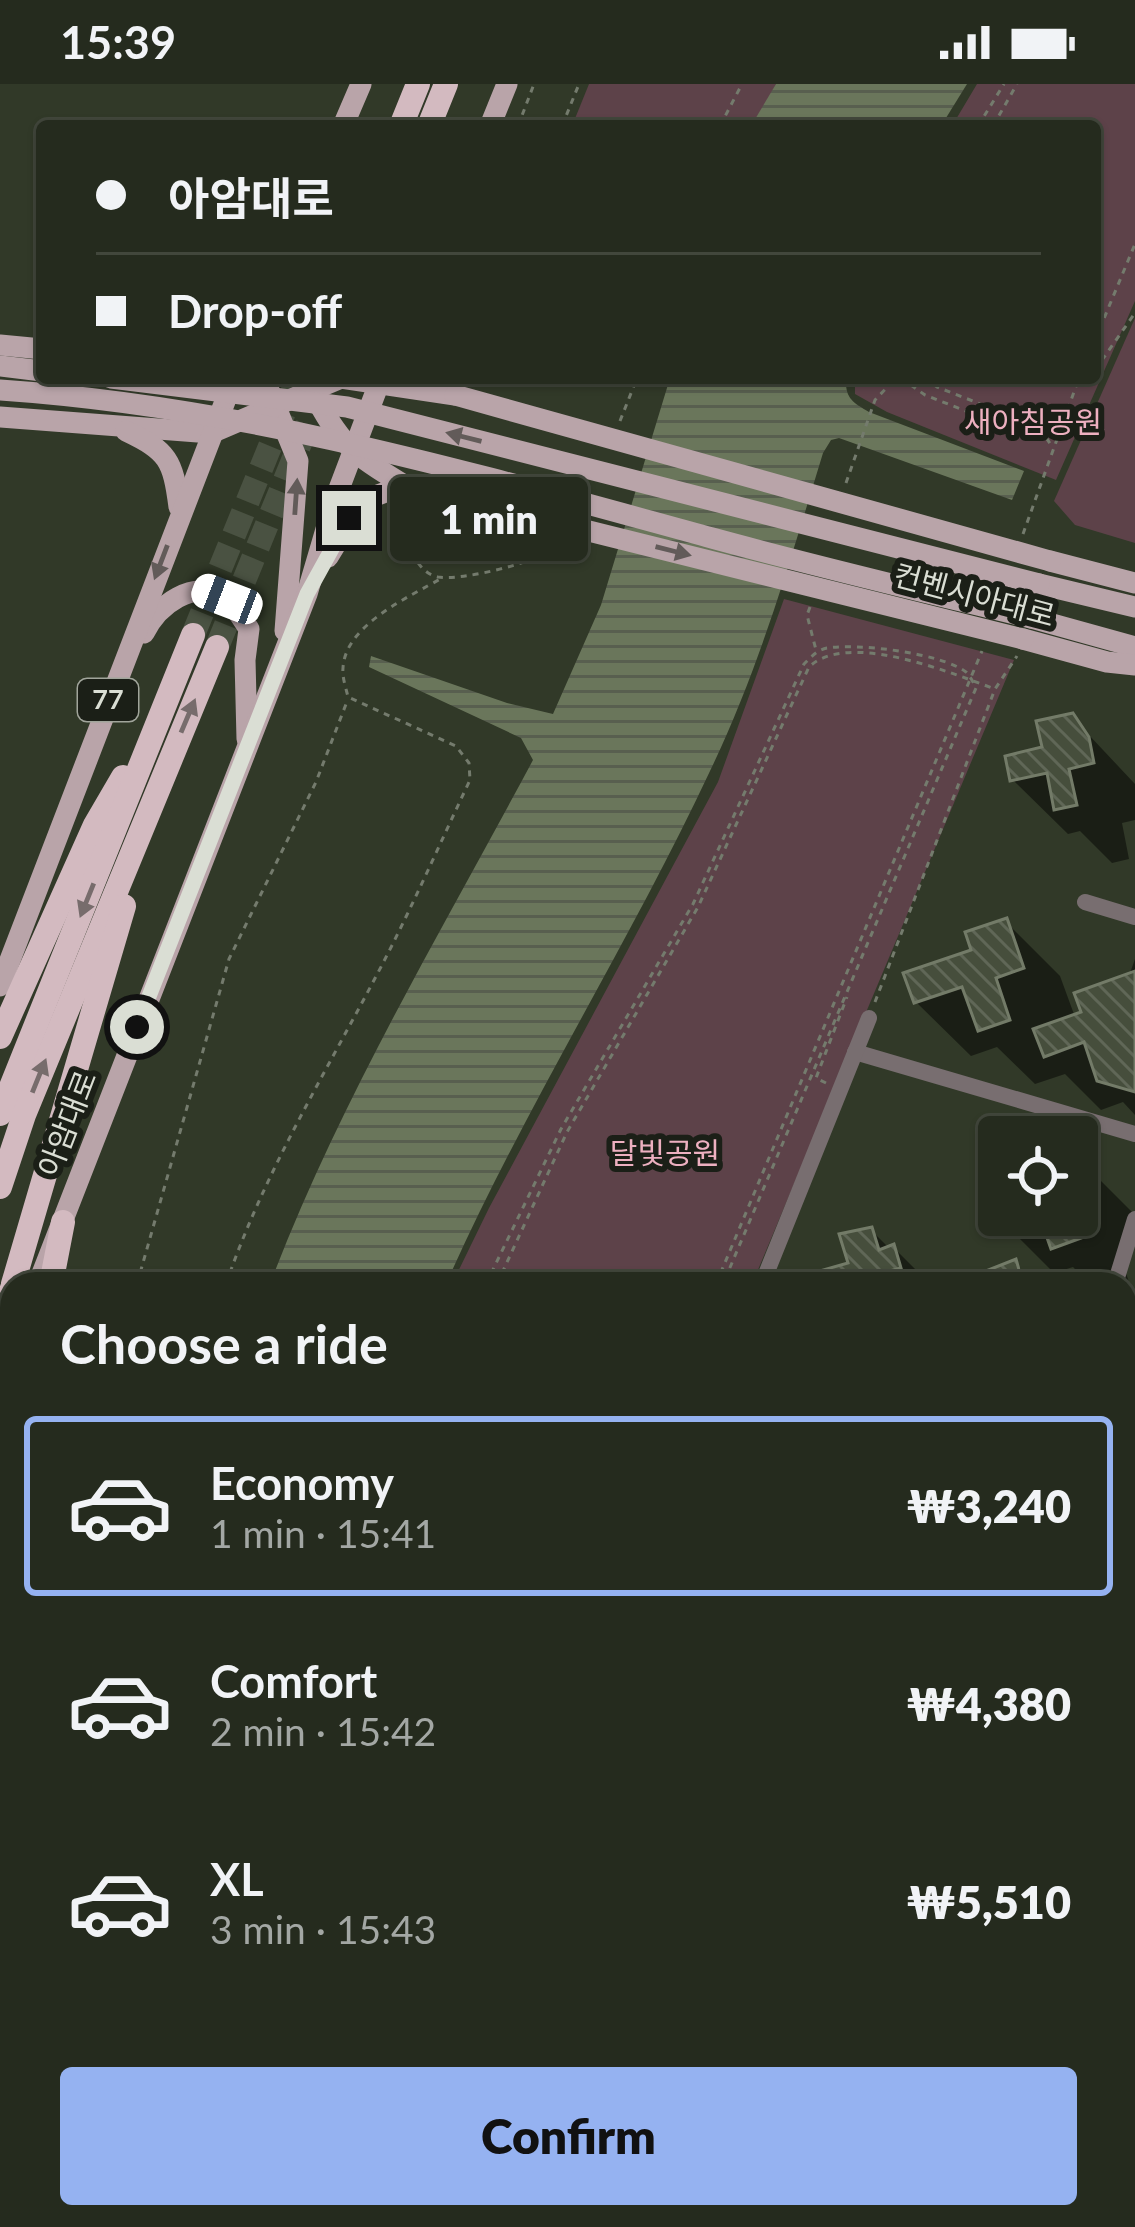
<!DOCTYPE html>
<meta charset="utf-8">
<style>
body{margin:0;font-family:Lato,"Noto Sans KR",sans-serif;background:#2d3327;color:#f1f3f6;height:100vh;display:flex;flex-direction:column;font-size:45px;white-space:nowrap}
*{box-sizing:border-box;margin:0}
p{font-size:39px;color:#a3a7a4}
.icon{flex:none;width:66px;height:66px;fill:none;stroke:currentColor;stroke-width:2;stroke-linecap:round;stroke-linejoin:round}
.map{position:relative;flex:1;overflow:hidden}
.details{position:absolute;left:0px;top:1188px;width:1137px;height:957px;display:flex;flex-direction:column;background:#252b1e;border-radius:36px 36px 0 0;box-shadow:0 3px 9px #0004,0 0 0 3px #42473c}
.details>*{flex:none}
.guide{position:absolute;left:36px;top:36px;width:1065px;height:264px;border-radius:12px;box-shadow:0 3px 9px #0004,0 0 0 3px #42473c;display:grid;align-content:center;height:264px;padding:0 60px;background:#252b1e}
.buttons{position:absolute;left:978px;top:1032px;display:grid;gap:24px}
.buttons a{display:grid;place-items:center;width:120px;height:120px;border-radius:12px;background:#252b1e;box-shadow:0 3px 9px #0004,0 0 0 3px #42473c;font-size:60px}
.end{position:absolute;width:54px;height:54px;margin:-27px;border:15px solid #daded4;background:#111;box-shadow:0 0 0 6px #111}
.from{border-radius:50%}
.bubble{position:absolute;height:84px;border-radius:12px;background:#252b1e;box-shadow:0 3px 9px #0004,0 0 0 3px #42473c;font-size:39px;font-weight:800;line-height:84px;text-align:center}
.car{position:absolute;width:36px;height:72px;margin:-36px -18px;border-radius:15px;box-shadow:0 0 9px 3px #0007;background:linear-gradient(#fff 24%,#345 0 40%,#fff 0 76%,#345 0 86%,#fff 0)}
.guide b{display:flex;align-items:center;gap:42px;height:114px;font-size:45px}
.guide b+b{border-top:3px solid #42473c}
.guide i{width:30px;height:30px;background:#f1f3f6}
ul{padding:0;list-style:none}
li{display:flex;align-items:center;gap:36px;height:180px;margin:0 24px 18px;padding:0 36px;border:6px solid transparent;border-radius:12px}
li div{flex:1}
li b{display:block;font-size:45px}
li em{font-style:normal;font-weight:800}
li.on{border-color:#95b2f1}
li>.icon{width:108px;height:108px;stroke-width:1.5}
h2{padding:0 60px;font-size:54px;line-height:144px}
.cta{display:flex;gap:24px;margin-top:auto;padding:24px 60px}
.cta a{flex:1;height:138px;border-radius:12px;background:#95b2f1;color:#111;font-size:48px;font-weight:800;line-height:138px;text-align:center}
.status{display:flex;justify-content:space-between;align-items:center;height:84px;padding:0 60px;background:#252b1e;direction:ltr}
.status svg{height:33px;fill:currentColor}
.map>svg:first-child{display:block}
.park{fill:#5d4249}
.water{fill:url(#water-rules)}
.shadow{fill:#0007}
.building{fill:url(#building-back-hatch);stroke:#737b68;stroke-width:3}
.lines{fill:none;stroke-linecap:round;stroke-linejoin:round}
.highway-tunnel{stroke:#4a5242;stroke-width:24;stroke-dasharray:24 12;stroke-linecap:butt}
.path{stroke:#747b6d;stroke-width:3;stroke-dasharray:6 6;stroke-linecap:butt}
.minor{stroke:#786e70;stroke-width:16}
.major{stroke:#b9a4a9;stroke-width:21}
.highway{stroke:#d3bac0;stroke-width:24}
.major-bridge{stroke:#b9a4a9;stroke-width:21}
.oneway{fill:#625b59}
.oneway2{fill:#776c6c}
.route{stroke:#daded4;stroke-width:15}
.labels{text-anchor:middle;stroke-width:12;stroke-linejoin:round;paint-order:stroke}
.shield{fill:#1b1f17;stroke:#a1a59b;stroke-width:3}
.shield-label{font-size:27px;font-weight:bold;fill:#daded4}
.park-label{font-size:30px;fill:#edb0c0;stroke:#1b1f17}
.street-label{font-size:30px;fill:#daded4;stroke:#1b1f17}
</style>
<div class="status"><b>15:39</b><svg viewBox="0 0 49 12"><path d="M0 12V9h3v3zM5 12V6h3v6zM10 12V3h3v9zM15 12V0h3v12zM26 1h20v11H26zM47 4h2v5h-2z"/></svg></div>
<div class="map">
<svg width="1135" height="2143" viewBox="0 0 1135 2143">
<defs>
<pattern id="water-rules" width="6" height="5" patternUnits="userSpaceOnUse" patternTransform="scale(3)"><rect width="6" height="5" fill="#6a765b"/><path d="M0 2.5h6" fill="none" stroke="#585f4f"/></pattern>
<pattern id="building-back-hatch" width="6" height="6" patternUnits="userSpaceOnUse" patternTransform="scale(3)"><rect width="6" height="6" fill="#464e3c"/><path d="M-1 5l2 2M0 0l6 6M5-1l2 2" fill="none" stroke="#606757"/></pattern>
</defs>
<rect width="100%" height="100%" fill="#313928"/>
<g class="park">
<path d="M 589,0 L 776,0 L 756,42 L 572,42 Z"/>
<path d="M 977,0 L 1135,0 L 1135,217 L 1056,396 L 887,328 L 855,310 L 855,294 L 1095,294 L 1095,42 L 952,42 Z"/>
<path d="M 1135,234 L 1135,459 L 1075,441 L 1054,417 Z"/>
<path d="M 784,515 L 1014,576 L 752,1200 L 452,1200 L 489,1124 L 718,698 Z"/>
<path d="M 71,2133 L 369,2133 L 365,2143 L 66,2143 Z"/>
</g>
<g class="water">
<path d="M 776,0 L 967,0 L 941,42 L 751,42 Z"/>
<path d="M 670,294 L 846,294 C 845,314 852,318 869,328 L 1024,387 L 1012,416 L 839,354 L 831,356 L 823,369 C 790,477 759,585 710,687 C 628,862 524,1024 446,1200 L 270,1200 C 339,1018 441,848 533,676 L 521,654 L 369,583 L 371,572 L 507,619 L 553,630 L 601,521 Z"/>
<path d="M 12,1888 L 12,2133 L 64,2133 L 60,2143 L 0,2143 L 0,1909 Z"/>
</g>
<g class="shadow">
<path d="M 1072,633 L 1135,700 L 1135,736 L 1122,739 L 1129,775 L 1112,779 L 1080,747 L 1068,750 L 1013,696 L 1045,666 Z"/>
<path d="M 1006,838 L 1060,892 L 1075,933 L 1129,892 L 1135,875 L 1135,1031 L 1123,1018 L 1101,1026 L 1065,990 L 1035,1000 L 997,963 L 971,972 L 916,918 Z"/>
<path d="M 1082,1078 L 1135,1131 L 1118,1167 L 1133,1209 L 1125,1212 L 1125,1200 L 1090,1200 L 1073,1183 L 1054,1189 L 1000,1135 L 991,1109 L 999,1106 L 999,1131 L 1077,1131 L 1077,1080 Z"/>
<path d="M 871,1146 L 890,1165 L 894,1164 L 930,1200 L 817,1200 L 851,1181 Z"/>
<path d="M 1015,1179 L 1035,1199 L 1049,1194 L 1055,1200 L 993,1200 Z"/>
<path d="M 1130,1261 L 1135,1262 L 1135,1345 L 1125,1337 L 1125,1273 Z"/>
<path d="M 1125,1397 L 1135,1405 L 1135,1503 L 1125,1493 Z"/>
<path d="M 1125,1566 L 1135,1569 L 1135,1694 L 1125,1691 Z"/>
<path d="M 1125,1766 L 1135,1769 L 1135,1812 L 1125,1802 Z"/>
<path d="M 1125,1899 L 1135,1902 L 1135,1953 L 1125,1943 Z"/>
<path d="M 508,2133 L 757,2133 L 767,2143 L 541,2143 Z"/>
<path d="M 928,2133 L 1064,2133 L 1062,2143 L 938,2143 Z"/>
</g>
<g class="building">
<path d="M 1073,629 L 1089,653 L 1094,679 L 1069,685 L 1077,721 L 1054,726 L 1047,689 L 1010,697 L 1005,672 L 1042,663 L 1036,637 Z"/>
<path d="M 1007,834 L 1024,884 L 996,894 L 1010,936 L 978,947 L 962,903 L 914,919 L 903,889 L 971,866 L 965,848 Z"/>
<path d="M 1135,887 L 1135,1008 L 1097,997 L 1084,958 L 1044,973 L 1033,945 L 1081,928 L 1074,909 Z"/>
<path d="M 1077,1064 L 1092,1103 L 1077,1108 Z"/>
<path d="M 1039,1131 L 1072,1131 L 1081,1154 L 1051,1165 Z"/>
<path d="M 872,1143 L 879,1166 L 894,1160 L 901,1184 L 878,1190 L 881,1200 L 788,1200 L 788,1196 L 848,1179 L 839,1150 Z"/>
<path d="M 1016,1175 L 1023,1200 L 990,1200 L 986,1187 Z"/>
</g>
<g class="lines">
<g class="highway-tunnel">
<path d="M 193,551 L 298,294"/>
<path d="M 217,563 L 325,298"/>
</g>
<g class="path">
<path d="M 518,42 L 534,0"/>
<path d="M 562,42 L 579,0"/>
<path d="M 720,42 L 742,0"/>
<path d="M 978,42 L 1004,0"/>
<path d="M 993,42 L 1017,0"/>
<path d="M 1095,256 L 1135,160"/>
<path d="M 1095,286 L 1135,229"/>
<path d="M 901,294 L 925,311 L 1040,356"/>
<path d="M 924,294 L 937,303 L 1039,343 L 1061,335"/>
<path d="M 1088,295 L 1089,294"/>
<path d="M 620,337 L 637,294"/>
<path d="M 1040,344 L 1051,361"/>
<path d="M 846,399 L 875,316 L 896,294"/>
<path d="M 428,424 L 411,468 C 418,479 424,490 438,493 C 462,497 540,478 558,462"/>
<path d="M 1023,450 L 1079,294"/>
<path d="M 810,523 L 807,531 L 816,566"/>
<path d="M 875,918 L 995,605 L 1017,572"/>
<path d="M 826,999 L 816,994 L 847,913"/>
<path d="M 137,1200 L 229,875 L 316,698 L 348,615"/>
<path d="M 226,1200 C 265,1086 328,985 383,879 C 414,819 441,757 470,696 L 469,679 L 456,662 L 348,613 C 346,604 342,593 343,584 C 345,541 409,513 442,494"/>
<path d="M 486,1200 L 561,1045 L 693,820 L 804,580 C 811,573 817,566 827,564 C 858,559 941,569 966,588 C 968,589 975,601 976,604 L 723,1200"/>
<path d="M 497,1200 L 567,1048 L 698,823 L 809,583 C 848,546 951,589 995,605"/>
<path d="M 716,1200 L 982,567"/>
<path d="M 0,1682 L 12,1648"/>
<path d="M 0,1848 L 12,1829"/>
<path d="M 211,2133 L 237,2143"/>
<path d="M 444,2133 L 478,2143"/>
<path d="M 96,2143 L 101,2133"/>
<path d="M 103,2143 L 108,2133"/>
<path d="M 242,2143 L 251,2133"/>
<path d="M 275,2143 L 279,2133"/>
<path d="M 301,2143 L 305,2133"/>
<path d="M 333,2143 L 337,2133"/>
<path d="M 340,2143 L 344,2133"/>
<path d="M 401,2143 L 403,2133"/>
</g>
<g class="minor">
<path d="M 1085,818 L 1135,833"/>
<path d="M 855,968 L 1135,1050"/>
<path d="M 762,1200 L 869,934"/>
<path d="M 1115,1200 L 1135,1135"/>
<path d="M 1125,1235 L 1135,1238"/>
<path d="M 1125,1361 L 1135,1364"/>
<path d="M 1125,1861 L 1135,1864"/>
<path d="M 840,2143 L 843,2133"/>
</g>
<g class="major">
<path d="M 343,42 L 361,0"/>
<path d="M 490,42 L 507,0"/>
<path d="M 0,261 L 42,265"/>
<path d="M 0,282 L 42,287"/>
<path d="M 260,294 L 266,299 L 298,377 L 285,547"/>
<path d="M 311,305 C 340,360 351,369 404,401"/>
<path d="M 0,333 L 211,349 L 341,294 L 455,311"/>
<path d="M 126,347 C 168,367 173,376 179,423"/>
<path d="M 328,473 L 362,417 L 404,401"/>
<path d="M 1050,477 L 1135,499"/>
<path d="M 1039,500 L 1135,523"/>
<path d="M 1031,534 L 1135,563"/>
<path d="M 144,549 C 158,521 193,494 225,514 C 234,520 242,535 249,545 L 245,576 L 247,655"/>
<path d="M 1023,555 L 1107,578 L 1135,581"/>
<path d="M 0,902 L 234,294"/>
<path d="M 38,1200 L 307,510 L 334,418 L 381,294"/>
<path d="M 0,1294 L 12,1265"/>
</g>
<g class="highway">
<path d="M 401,42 L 418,0"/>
<path d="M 429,42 L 446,0"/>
<path d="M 0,953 L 95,741 L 123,693"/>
<path d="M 0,1030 L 193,551"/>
<path d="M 0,1103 L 24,1031 L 217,563"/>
<path d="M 13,1200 L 124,822"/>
<path d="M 51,1200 L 63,1138"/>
<path d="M 0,1245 L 12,1204"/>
<path d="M 0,1407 L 12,1364"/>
</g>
<g class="major-bridge">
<path d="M 111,294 L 347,323 L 1039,500"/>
<path d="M 0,306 C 249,323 473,389 712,454 C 818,483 924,508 1031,534"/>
<path d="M 455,311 L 1050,477"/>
<path d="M 404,401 L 1023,555"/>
</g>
</g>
<defs><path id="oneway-solid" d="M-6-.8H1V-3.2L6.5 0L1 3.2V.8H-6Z" transform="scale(3)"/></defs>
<g class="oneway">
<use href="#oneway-solid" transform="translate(464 353) rotate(-166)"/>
<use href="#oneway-solid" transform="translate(296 413) rotate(-86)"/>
<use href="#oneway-solid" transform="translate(673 467) rotate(14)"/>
<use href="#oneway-solid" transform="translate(161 478) rotate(111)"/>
</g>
<g class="oneway2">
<use href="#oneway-solid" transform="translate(188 632) rotate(-67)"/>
<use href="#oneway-solid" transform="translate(87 816) rotate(112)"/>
<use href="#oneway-solid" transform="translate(39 992) rotate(-68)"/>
</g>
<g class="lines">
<path class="route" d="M 137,943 L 307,510 L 349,434"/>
</g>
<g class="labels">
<rect class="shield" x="78" y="595" width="60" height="42" rx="9"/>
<g class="shield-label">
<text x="108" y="625">77</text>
</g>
<g class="park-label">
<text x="1033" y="349">새아침공원</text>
<text x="665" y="1080">달빛공원</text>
</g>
<g class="street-label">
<text transform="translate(974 512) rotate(15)" y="10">컨벤시아대로</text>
<text transform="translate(68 1040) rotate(-69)" y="10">아암대로</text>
</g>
</g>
</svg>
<div class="buttons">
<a><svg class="icon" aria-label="locate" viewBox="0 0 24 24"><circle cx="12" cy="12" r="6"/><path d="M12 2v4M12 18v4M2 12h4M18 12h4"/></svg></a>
</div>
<i class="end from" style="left:137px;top:943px"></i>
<i class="end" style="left:349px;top:434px"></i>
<div class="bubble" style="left:390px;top:393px;width:198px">1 min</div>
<i class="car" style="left:227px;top:515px;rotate:291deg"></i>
<div class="guide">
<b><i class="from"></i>아암대로</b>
<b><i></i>Drop-off</b>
</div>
<section class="details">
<h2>Choose a ride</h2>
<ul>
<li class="on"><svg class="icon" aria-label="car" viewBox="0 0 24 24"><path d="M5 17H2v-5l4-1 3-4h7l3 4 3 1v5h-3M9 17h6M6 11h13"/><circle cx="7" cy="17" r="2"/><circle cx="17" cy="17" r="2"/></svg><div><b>Economy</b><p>1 min · 15:41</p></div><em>₩3,240</em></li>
<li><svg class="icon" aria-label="car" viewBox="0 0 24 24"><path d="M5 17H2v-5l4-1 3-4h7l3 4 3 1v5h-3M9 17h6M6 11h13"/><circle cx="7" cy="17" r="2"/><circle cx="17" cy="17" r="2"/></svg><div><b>Comfort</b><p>2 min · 15:42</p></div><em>₩4,380</em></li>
<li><svg class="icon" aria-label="car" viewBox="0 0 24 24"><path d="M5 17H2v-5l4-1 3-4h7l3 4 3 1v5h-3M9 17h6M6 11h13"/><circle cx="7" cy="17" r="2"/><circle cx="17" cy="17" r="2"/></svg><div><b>XL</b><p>3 min · 15:43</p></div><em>₩5,510</em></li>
</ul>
<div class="cta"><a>Confirm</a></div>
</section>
</div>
